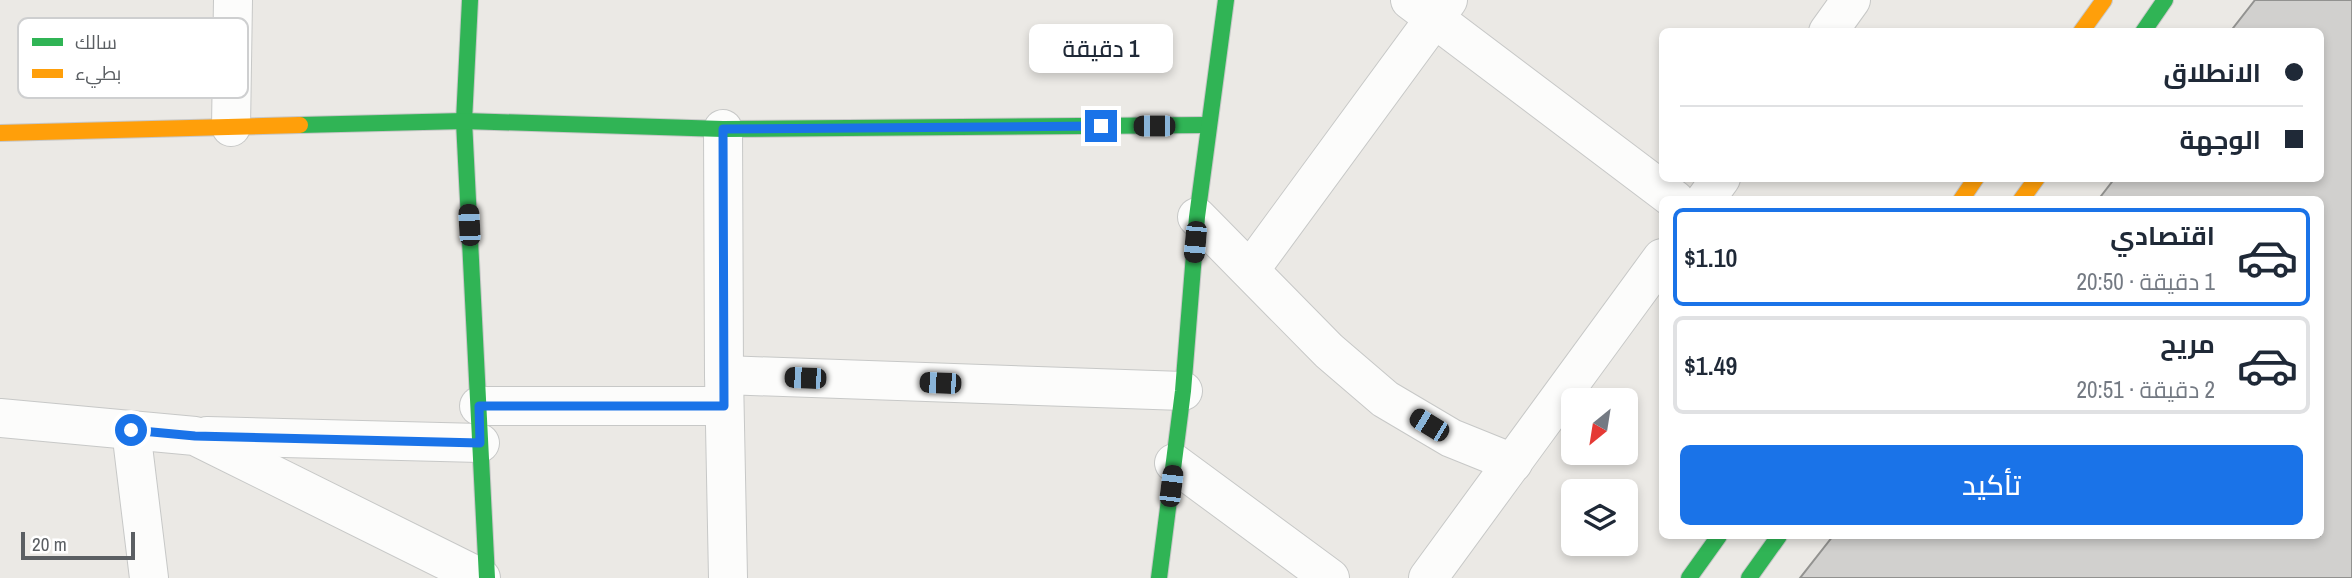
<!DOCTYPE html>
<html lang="ar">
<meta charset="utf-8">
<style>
body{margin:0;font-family:"Archivo Narrow",Cairo,sans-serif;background:#f2f2f3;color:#1f2937;direction:rtl;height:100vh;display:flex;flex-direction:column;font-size:26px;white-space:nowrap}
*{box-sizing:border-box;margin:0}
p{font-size:23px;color:#747a83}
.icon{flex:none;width:38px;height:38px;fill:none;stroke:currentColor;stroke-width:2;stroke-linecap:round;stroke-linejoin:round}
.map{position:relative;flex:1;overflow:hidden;direction:ltr}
.sheet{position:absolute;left:1659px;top:196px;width:665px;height:343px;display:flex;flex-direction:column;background:#fff;border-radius:10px;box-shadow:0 4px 10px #0003;direction:rtl}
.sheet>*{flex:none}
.hud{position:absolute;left:1659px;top:28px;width:665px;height:154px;border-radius:10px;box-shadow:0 4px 10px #0003;direction:rtl;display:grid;align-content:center;height:154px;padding:0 21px;background:#fff}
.needle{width:46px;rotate:210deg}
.tools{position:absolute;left:1561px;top:388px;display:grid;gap:14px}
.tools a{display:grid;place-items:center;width:77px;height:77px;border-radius:10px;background:#fff;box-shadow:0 4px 10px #0003;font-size:35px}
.scale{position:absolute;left:21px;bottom:18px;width:114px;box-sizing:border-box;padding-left:7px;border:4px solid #5b5f63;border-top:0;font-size:19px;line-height:24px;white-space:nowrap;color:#5b5f63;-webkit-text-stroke:5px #fff;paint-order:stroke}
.end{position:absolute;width:32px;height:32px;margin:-16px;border:9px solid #1a73e8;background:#fff;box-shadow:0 0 0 4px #fff}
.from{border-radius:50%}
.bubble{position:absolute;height:49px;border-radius:10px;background:#fff;box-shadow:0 4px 10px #0003;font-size:23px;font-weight:600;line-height:49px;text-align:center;direction:rtl}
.car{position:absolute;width:21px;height:42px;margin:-21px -10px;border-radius:9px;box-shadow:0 0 5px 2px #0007;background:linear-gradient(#222 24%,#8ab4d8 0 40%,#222 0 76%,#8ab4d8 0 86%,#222 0)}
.hud b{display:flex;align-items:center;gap:24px;height:66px;font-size:26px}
.hud b+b{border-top:2px solid #e0e1e3}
.hud i{width:18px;height:18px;background:#1f2937}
ul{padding:12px 0 0;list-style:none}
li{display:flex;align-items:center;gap:21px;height:98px;margin:0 14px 10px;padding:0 7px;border:4px solid #e0e1e3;border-radius:10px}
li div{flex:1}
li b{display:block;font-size:26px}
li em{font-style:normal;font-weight:600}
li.selected{border-color:#1a73e8}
li>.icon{width:63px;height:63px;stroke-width:1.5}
.primary-button{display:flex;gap:14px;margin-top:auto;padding:14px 21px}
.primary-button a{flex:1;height:80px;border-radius:10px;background:#1a73e8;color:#fff;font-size:28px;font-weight:600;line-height:80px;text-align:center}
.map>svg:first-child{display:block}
.building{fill:#d1d0ce;stroke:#929290;stroke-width:2}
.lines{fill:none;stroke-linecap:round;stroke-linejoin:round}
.street-casing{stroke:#c7c8c7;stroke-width:40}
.fast-casing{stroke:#c7c7c7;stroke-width:18}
.slow-casing{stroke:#c7c7c7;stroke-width:18}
.street{stroke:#fcfcfb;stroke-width:38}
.fast{stroke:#30b455;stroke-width:16}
.slow{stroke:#ff9f0a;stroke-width:16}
.route{stroke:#1a73e8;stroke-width:9}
.key{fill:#fff;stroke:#cecfd0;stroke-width:2}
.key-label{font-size:19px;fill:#5b5f63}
</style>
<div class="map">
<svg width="2352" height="578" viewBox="0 0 2352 578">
<rect width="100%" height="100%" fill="#ebe9e5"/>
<path class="building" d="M 2255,0 L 2352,0 L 2352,578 L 1800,578 L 1833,536 L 2320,536 L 2320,200 L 2098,200 L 2115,178 L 2320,178 L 2320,32 L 2230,32 Z"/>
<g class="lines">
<defs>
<g id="street">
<path d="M 1410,0 L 1675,200"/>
<path d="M 1828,32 L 1851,0"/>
<path d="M 231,127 L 233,0"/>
<path d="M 723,129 L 724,375 L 728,578"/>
<path d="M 1705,200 L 1721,178"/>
<path d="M 1197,217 L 1329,351 L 1385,399 L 1451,438 L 1513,463"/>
<path d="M 1250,270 L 1448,0"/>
<path d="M 724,375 L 1183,391"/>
<path d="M 479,406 L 724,406"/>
<path d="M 0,418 L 195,436 L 481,578"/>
<path d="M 131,430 L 149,578"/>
<path d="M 207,436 L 480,443"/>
<path d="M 1174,463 L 1330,578"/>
<path d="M 1428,578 L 1662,258"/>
</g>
<g id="fast">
<path d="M 470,0 L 464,121 L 487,578"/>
<path d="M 2143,32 L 2165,0"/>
<path d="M 300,125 L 464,121 L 723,129 L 1208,125"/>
<path d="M 1159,578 L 1183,391 L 1197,217 L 1226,0"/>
<path d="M 1689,578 L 1719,536"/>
<path d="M 1749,578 L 1779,536"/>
</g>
<g id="slow">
<path d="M 2081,32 L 2104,0"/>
<path d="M 0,133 L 300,125"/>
<path d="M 1961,200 L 1976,178"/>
<path d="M 2021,200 L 2037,178"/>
</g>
</defs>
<use href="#street" class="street-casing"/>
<use href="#fast" class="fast-casing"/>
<use href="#slow" class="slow-casing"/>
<use href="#street" class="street"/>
<use href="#fast" class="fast"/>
<use href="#slow" class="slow"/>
</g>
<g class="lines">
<path class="route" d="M 131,430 L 195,436 L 480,443 L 479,406 L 724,406 L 723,129 L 1101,126"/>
</g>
<rect x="18" y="18" width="230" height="80" rx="10" class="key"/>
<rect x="32" y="38" width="31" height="8" fill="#30b455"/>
<rect x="32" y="69" width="31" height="9" fill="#ff9f0a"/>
<g class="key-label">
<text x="75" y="49">سالك</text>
<text x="75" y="80">بطيء</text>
</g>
</svg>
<div class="tools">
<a><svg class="needle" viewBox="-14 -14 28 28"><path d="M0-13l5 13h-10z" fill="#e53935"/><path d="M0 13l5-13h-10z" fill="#747a83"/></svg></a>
<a><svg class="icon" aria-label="layers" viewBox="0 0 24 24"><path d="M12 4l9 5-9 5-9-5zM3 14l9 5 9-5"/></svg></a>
</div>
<div class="scale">20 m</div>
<i class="end from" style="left:131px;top:430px"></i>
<i class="end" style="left:1101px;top:126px"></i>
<div class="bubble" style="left:1029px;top:24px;width:144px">1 دقيقة</div>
<i class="car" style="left:1154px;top:126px;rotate:270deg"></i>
<i class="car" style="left:469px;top:225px;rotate:357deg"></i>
<i class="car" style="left:1195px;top:242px;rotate:185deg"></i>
<i class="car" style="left:805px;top:378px;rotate:272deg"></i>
<i class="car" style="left:940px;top:383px;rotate:272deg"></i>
<i class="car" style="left:1429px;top:425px;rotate:301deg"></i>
<i class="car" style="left:1171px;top:486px;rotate:7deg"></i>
<div class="hud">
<b><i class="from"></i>الانطلاق</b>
<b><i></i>الوجهة</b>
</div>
<section class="sheet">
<ul>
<li class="selected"><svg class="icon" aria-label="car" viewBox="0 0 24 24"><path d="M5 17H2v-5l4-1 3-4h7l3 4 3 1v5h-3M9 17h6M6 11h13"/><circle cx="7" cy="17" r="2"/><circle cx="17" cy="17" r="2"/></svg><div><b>اقتصادي</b><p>1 دقيقة · 20:50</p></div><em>$1.10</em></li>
<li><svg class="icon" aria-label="car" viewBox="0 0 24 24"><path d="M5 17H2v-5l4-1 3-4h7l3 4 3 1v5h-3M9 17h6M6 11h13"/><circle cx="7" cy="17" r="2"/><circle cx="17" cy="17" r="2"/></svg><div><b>مريح</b><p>2 دقيقة · 20:51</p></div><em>$1.49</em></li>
</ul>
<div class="primary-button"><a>تأكيد</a></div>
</section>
</div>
